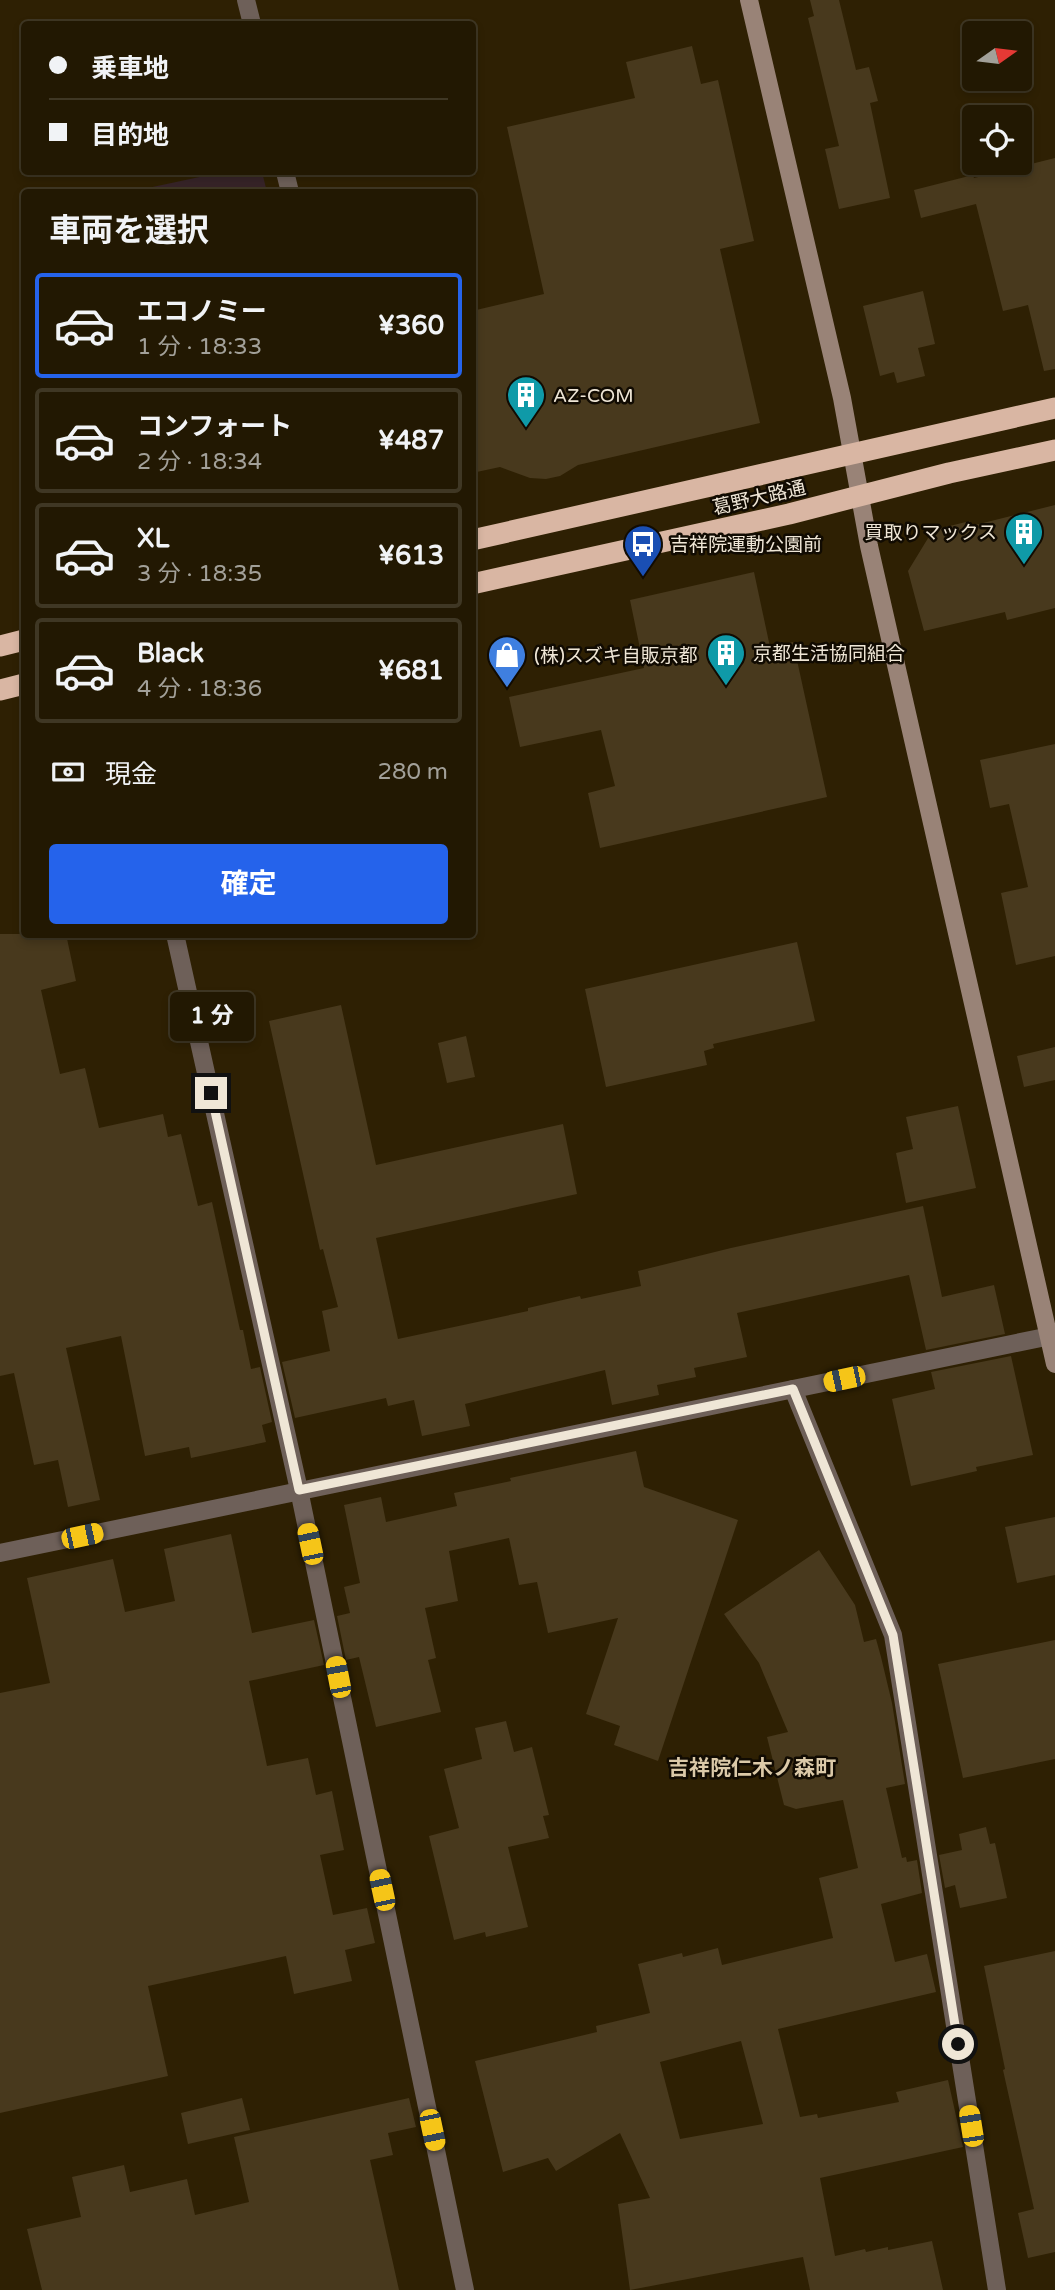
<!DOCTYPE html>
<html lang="ja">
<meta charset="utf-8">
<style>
body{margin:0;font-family:"Varela Round","Noto Sans JP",sans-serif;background:#2a210c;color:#f1f3f6;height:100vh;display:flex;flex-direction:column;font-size:26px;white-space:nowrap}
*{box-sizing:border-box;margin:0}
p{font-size:23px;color:#a2a099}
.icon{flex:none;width:38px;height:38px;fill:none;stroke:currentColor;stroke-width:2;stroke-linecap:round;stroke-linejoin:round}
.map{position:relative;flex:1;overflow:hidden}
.details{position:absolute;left:21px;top:189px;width:455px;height:749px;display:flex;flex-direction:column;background:#221802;border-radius:7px;box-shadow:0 4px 10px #0003,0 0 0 2px #3f3724}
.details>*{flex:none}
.banner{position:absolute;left:21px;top:21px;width:455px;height:154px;border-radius:7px;box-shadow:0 4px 10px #0003,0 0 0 2px #3f3724;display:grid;align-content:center;height:154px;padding:0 28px;background:#221802}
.needle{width:46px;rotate:76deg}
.fabs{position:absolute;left:962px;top:21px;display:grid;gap:14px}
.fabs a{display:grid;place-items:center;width:70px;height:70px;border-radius:7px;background:#221802;box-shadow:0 4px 10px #0003,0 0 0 2px #3f3724;font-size:35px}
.end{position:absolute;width:32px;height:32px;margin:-16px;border:9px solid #efe6d6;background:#111;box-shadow:0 0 0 4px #111}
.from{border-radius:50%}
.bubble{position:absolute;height:49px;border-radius:7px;background:#221802;box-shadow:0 4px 10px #0003,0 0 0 2px #3f3724;font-size:23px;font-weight:700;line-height:49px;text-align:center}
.car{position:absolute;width:21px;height:42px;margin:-21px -10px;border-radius:9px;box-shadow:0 0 5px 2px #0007;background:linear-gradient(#f5c518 24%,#345 0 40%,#f5c518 0 76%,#345 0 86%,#f5c518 0)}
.banner b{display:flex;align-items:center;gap:24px;height:66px;font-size:26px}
.banner b+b{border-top:2px solid #3f3724}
.banner i{width:18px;height:18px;background:#f1f3f6}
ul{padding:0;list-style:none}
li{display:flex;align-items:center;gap:21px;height:105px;margin:0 14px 10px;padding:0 14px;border:4px solid #3f3724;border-radius:7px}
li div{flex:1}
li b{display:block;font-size:26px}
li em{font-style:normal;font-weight:700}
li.current{border-color:#2563eb}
li>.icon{width:63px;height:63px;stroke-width:1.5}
h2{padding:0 28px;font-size:32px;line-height:84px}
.pay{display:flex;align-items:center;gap:18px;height:77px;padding:0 28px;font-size:26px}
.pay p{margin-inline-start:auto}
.action{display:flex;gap:14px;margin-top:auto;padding:14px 28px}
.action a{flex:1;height:80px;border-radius:7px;background:#2563eb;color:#fff;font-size:28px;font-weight:700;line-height:80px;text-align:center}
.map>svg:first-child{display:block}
.industrial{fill:#372428}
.building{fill:#48391d;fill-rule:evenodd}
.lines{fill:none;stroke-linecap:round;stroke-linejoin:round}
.street{stroke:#6e6059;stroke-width:18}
.secondary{stroke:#998377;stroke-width:18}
.highway{stroke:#d9b6a3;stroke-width:21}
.route{stroke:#efe6d6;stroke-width:9}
.labels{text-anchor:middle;stroke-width:5;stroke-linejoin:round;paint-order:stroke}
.poi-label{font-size:19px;fill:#efe6d6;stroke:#110b02;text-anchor:start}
.street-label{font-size:19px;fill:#efe6d6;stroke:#110b02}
.neighbourhood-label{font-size:21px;font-weight:bold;fill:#dbc9a8;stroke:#110b02}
</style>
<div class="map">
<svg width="1055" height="2290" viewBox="0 0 1055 2290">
<rect width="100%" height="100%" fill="#2e2003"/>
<path class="industrial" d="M 223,172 L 262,172 L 267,192 L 129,192 Z"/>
<g class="building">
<path d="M 810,0 L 839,0 L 856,70 L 869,67 L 878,101 L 870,103 L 890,198 L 839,209 L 825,149 L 839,146 L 808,18 L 814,16 Z"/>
<path d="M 692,46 L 701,84 L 718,80 L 754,241 L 720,249 L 760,423 L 578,465 L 560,476 L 546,479 L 530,478 L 500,467 L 472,473 L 472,311 L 544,294 L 507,127 L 635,98 L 626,62 Z"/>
<path d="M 1055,158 L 1055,369 L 1044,371 L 1028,305 L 1003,311 L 976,204 L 921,218 L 914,190 L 973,175 L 974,178 Z"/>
<path d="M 923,291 L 935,344 L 918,348 L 925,376 L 897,383 L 894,372 L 880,376 L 863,306 Z"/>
<path d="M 1055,505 L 1055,608 L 1007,620 L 1005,612 L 924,631 L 908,571 L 933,530 L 970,521 L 971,526 Z"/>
<path d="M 754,572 L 770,647 L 793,642 L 827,797 L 600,848 L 588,793 L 615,786 L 601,730 L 520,747 L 509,697 L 644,668 L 630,600 Z"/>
<path d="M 1055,744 L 1055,956 L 1016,965 L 1001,893 L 1028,887 L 1009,804 L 990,808 L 980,760 Z"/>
<path d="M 0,934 L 66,934 L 76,981 L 41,990 L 60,1074 L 85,1068 L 99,1128 L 163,1114 L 168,1137 L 181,1134 L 198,1206 L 212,1202 L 240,1330 L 243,1330 L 251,1369 L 260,1367 L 272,1422 L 262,1425 L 266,1442 L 191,1458 L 189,1447 L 145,1456 L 121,1336 L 66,1348 L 100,1500 L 68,1507 L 58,1460 L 34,1465 L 14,1373 L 0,1376 Z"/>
<path d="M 797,942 L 815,1021 L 713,1044 L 714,1048 L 704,1051 L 707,1065 L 606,1087 L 585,989 Z"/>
<path d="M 341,1005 L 376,1165 L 563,1124 L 577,1194 L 376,1238 L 398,1339 L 528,1311 L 528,1308 L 580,1296 L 581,1299 L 641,1286 L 638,1271 L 731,1248 L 923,1206 L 942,1297 L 994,1285 L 1005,1334 L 926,1350 L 909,1275 L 737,1313 L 747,1357 L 694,1368 L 696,1377 L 657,1385 L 659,1395 L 612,1405 L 605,1370 L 465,1404 L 470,1426 L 422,1436 L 414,1400 L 388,1406 L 386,1398 L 295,1418 L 282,1362 L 330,1351 L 322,1311 L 338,1307 L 323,1249 L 320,1250 L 269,1021 Z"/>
<path d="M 466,1036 L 475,1077 L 447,1083 L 438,1043 Z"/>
<path d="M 1055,1047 L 1055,1080 L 1024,1087 L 1017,1056 Z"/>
<path d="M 958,1106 L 976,1188 L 906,1203 L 896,1153 L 913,1149 L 906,1117 Z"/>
<path d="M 1011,1356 L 1033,1455 L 976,1467 L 977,1471 L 911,1486 L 892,1399 L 935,1389 L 931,1372 Z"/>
<path d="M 636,1451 L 644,1487 L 738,1520 L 658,1761 L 614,1745 L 620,1726 L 586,1714 L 618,1618 L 548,1633 L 537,1582 L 519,1585 L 509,1538 L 449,1551 L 458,1601 L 425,1608 L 436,1658 L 428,1660 L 441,1712 L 376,1727 L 359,1657 L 346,1660 L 337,1616 L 350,1613 L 344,1587 L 360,1583 L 344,1505 L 381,1497 L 386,1522 L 457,1506 L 454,1493 L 511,1481 L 510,1478 Z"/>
<path d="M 1055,1517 L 1055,1575 L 1017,1583 L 1005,1527 Z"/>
<path d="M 231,1534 L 252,1633 L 314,1620 L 324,1665 L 249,1681 L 267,1766 L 308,1758 L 316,1795 L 332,1791 L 344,1850 L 320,1855 L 333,1915 L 367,1908 L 375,1943 L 345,1950 L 352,1981 L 294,1994 L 286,1956 L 148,1986 L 168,2076 L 0,2113 L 0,1693 L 50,1683 L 27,1578 L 113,1559 L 125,1612 L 175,1601 L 164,1549 Z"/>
<path d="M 819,1550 L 855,1605 L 864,1642 L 876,1639 L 881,1657 L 892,1703 L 905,1784 L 886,1788 L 902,1858 L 906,1857 L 907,1862 L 917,1860 L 922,1893 L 881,1904 L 895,1962 L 927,1954 L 936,1992 L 778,2029 L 800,2117 L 817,2114 L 818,2118 L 899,2102 L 896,2092 L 948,2080 L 963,2147 L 820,2178 L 835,2256 L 865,2249 L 866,2252 L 888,2247 L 888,2250 L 932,2241 L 943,2290 L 810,2290 L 803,2257 L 630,2290 L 618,2204 L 650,2198 L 620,2133 L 556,2171 L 548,2158 L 503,2172 L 475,2061 L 597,2032 L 596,2026 L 650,2013 L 638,1964 L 682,1953 L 683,1957 L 718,1948 L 722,1965 L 833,1938 L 819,1878 L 858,1868 L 843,1800 L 796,1809 L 784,1805 L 767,1737 L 788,1732 L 759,1663 L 724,1614 ZM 741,2041 L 763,2124 L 680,2139 L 660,2062 Z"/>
<path d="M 1055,1640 L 1055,1759 L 963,1778 L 938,1664 Z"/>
<path d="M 506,1721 L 514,1752 L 532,1747 L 549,1815 L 543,1816 L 549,1838 L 508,1847 L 528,1927 L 486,1937 L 485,1932 L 454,1940 L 429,1836 L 459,1828 L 444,1769 L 482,1759 L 475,1728 Z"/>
<path d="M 986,1827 L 990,1844 L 995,1843 L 1007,1898 L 960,1908 L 955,1885 L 945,1888 L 939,1855 L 962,1850 L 959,1834 Z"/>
<path d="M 1055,1951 L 1055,2252 L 1028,2258 L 1018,2213 L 1034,2209 L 1003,2070 L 1005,2069 L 984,1966 Z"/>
<path d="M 242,2098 L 250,2130 L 188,2144 L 181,2113 Z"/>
<path d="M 409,2098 L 416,2127 L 388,2133 L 393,2155 L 370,2160 L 399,2290 L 42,2290 L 27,2229 L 81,2217 L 72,2177 L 124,2165 L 130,2192 L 187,2179 L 195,2215 L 249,2202 L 234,2137 Z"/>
</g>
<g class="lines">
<g class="street">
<path d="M 246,0 L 252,24"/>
<path d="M 285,172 L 290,192"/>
<path d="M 175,934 L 299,1490 L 465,2290"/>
<path d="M 793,1389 L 893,1635 L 997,2290"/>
<path d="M 0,1553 L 1055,1335"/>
</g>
<path class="secondary" d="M 749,0 L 842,398 L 869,546 L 1055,1364"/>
<g class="highway">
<path d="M 472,540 L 1055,408"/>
<path d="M 472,584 L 789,514 L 949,473 L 1055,450"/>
<path d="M 0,646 L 24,640"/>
<path d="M 0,690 L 24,684"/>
</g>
</g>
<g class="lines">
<path class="route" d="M 211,1093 L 299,1490 L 793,1389 L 893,1635 L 958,2044"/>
</g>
<defs>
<symbol id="building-pin" viewBox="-11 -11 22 30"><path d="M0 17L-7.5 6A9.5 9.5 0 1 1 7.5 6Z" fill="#0f9aa8" stroke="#110b02"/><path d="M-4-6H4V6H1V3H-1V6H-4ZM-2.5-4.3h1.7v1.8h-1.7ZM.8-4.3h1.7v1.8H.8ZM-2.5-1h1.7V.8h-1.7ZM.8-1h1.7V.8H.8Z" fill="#fff"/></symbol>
<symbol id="bus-pin" viewBox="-11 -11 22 30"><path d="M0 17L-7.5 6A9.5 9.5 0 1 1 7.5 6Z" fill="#1a4fb4" stroke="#110b02"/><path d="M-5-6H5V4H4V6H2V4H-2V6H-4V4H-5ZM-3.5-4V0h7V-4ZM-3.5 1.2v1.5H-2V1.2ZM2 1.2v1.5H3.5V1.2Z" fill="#fff"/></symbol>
<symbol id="shop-pin" viewBox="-11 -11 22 30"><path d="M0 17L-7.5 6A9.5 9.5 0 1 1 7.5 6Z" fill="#3f7fe0" stroke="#110b02"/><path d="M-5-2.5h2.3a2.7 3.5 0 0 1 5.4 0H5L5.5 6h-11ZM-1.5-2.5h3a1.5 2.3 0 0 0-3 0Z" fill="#fff"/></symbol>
</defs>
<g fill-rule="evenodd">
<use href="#building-pin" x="504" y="373" width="44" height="60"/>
<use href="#building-pin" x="1002" y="510" width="44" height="60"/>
<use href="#bus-pin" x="621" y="522" width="44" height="60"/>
<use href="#building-pin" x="704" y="631" width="44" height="60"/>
<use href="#shop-pin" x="485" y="633" width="44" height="60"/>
</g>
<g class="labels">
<g class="poi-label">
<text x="553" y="402">AZ-COM</text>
<text x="997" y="539" text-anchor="end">買取りマックス</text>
<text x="670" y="551">吉祥院運動公園前</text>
<text x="753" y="660">京都生活協同組合</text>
<text x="534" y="662">(株)スズキ自販京都</text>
</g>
<g class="street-label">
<text transform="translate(759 497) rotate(-13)" y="7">葛野大路通</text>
</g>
<g class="neighbourhood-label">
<text x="752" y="1775">吉祥院仁木ノ森町</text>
</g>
</g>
</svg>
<div class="fabs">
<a><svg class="needle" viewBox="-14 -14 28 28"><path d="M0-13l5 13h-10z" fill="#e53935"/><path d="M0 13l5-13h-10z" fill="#a2a099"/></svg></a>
<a><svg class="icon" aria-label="locate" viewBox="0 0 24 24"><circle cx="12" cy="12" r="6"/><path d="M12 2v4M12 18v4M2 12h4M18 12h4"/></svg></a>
</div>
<i class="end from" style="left:958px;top:2044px"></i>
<i class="end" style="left:211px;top:1093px"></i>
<div class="bubble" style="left:170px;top:992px;width:84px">1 分</div>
<i class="car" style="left:844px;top:1379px;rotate:258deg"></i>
<i class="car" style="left:82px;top:1536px;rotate:78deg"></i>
<i class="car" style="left:310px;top:1544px;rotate:348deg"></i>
<i class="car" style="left:338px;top:1677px;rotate:349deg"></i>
<i class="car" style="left:382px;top:1890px;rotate:348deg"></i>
<i class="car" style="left:971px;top:2126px;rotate:351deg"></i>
<i class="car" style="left:432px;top:2130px;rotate:168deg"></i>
<div class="banner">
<b><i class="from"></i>乗車地</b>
<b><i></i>目的地</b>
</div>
<section class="details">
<h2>車両を選択</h2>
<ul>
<li class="current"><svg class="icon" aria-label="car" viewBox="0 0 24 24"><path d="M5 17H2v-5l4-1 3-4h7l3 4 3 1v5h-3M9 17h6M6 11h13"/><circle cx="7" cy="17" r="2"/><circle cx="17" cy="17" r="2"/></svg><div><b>エコノミー</b><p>1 分 · 18:33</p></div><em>¥360</em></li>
<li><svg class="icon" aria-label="car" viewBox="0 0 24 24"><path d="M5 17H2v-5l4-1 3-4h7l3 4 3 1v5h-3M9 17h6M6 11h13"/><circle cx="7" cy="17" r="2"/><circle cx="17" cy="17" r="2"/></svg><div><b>コンフォート</b><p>2 分 · 18:34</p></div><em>¥487</em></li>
<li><svg class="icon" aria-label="car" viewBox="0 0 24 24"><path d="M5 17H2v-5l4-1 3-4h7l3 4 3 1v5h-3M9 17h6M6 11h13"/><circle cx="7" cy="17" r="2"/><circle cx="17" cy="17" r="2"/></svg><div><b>XL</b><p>3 分 · 18:35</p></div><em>¥613</em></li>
<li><svg class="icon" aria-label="car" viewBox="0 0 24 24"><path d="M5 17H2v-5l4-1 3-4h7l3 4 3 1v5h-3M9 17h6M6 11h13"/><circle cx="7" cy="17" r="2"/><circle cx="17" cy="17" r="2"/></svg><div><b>Black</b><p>4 分 · 18:36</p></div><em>¥681</em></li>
</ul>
<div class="pay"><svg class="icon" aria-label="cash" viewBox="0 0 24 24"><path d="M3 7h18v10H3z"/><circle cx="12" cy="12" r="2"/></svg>現金<p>280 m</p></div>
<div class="action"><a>確定</a></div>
</section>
</div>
